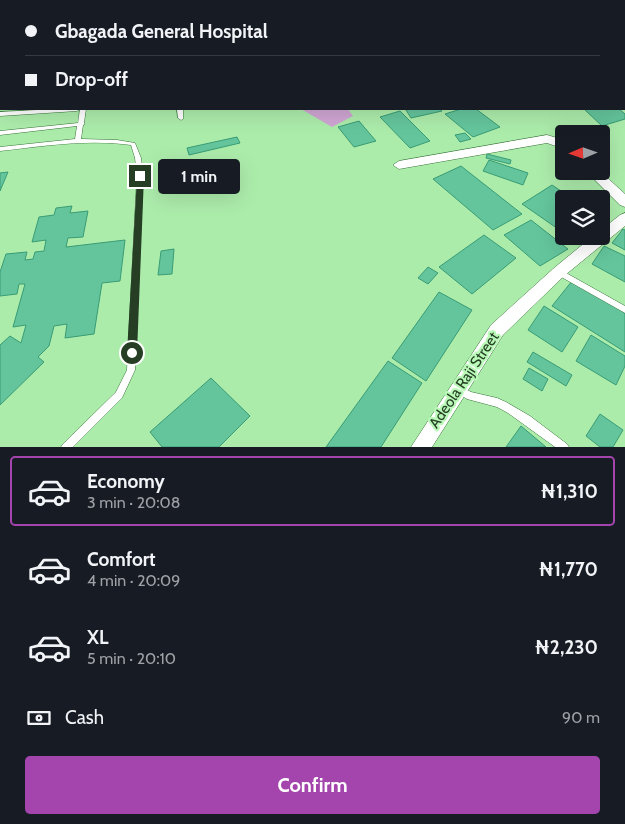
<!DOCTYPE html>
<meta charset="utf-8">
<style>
body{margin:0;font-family:Cabin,sans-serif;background:#242831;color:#f1f3f6;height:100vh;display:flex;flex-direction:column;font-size:19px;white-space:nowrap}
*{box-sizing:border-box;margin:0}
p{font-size:16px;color:#9ea1a6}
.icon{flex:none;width:28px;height:28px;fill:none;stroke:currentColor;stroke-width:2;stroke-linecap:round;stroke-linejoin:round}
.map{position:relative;height:447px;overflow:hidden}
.sheet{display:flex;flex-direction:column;background:#171b24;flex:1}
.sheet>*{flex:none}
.banner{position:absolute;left:0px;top:0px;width:625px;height:110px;box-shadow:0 5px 20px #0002;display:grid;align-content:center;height:110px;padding:0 25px;background:#171b24}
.needle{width:32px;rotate:268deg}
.fabs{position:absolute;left:555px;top:125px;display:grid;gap:10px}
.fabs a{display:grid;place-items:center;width:55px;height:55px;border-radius:5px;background:#171b24;box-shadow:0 5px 20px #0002;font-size:25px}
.end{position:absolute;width:22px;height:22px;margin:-11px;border:6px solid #253e24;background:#fff;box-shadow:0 0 0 2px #fff}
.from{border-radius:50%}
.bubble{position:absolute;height:35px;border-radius:5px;background:#171b24;box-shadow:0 5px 20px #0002;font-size:16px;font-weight:700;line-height:35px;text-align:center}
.banner b{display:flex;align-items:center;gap:18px;height:48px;font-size:19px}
.banner b+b{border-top:1px solid #363941}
.banner i{width:12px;height:12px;background:#f1f3f6}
ul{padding:9px 0 0;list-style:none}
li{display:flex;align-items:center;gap:15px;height:70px;margin:0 10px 8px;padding:0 15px;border:2px solid transparent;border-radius:5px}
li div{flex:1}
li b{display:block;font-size:19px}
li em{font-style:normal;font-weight:700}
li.on{border-color:#a445ad}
li>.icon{width:45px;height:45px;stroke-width:1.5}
.pay{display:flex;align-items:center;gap:12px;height:55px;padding:0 25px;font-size:19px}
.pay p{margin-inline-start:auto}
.cta{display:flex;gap:10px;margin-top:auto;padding:10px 25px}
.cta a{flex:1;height:58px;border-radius:5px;background:#a445ad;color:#fff;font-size:20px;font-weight:700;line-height:58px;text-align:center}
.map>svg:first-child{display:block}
.green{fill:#cfa6d3}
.building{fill:#64c59c;stroke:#399c75}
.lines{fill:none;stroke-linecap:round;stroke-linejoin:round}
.lane-casing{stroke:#377338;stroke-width:1}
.street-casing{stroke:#377338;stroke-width:1}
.primary-casing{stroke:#a66054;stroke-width:1}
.highway-casing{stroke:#a66054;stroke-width:1}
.lane{fill:#fff;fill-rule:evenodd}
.street{fill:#fff;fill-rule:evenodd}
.primary{fill:#f4aaa8;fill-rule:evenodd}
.highway{fill:#ec726e;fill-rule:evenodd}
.route{fill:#253e24}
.labels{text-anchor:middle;stroke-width:4.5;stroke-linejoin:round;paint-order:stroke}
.street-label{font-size:15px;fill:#253e24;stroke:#b9f9b7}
</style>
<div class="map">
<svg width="625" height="447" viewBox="0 0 625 447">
<rect width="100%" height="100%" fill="#acecab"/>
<path class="green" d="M 301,109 L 348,109 L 353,116 L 332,127 Z"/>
<g class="building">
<path d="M 412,109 L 440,109 L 442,111 L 411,118 L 406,110 Z"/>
<path d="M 461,109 L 476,109 L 500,127 L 473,137 L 445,114 Z"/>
<path d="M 584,109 L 619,109 L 625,114 L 625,119 L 602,126 Z"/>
<path d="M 400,111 L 430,141 L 410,148 L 380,117 Z"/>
<path d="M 359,121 L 376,141 L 354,147 L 338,127 Z"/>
<path d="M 465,133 L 471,139 L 460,142 L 455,135 Z"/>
<path d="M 237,137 L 240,143 L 189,155 L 187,148 Z"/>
<path d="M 487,154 L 511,160 L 510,164 L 486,158 Z"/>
<path d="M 489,160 L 528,173 L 523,185 L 483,171 Z"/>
<path d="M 461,166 L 522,214 L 493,230 L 433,179 Z"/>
<path d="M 8,172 L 0,191 L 0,173 Z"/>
<path d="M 552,185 L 573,199 L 564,199 L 564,229 L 561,231 L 522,204 Z"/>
<path d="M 72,206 L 70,213 L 88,211 L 83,237 L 68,238 L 66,247 L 125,240 L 120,281 L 102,283 L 94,334 L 65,338 L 67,324 L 54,326 L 49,346 L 38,357 L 44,362 L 0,405 L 0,345 L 10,336 L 21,343 L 26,325 L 13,327 L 25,284 L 19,284 L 17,294 L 0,296 L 0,272 L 6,254 L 27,252 L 25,260 L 33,259 L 35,252 L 44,251 L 46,240 L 32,242 L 39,217 L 54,215 L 56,208 Z"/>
<path d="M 531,220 L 568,249 L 540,266 L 504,235 Z"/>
<path d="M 623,229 L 625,230 L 625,250 L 612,243 Z"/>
<path d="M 484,235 L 516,258 L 472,294 L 439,267 Z"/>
<path d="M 604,246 L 625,256 L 625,282 L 592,264 Z"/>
<path d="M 174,249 L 172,274 L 158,275 L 161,251 Z"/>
<path d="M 428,267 L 438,273 L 428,284 L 418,278 Z"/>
<path d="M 572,281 L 625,313 L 625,352 L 552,306 Z"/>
<path d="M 439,292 L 472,310 L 426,381 L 392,358 Z"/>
<path d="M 544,306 L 578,327 L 562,352 L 528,330 Z"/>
<path d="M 591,335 L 625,356 L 625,366 L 616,385 L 576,361 Z"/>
<path d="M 533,352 L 572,375 L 566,386 L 527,362 Z"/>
<path d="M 388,361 L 422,383 L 381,447 L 326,447 Z"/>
<path d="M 529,368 L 548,379 L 542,391 L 523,379 Z"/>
<path d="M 211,378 L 250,416 L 219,447 L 162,447 L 150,432 Z"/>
<path d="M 600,414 L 623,430 L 613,447 L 600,447 L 586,436 Z"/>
<path d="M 521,426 L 546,447 L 506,447 Z"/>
</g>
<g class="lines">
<defs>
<g id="lane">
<path d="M 614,0 L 619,0 L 620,1 L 615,1 Z"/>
<path d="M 56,109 L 80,109 L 77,111 L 0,116 L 0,112 Z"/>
<path d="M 80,109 L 86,109 L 84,123 L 85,124 L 83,125 L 81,139 L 117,140 L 135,143 L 141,158 L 143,176 L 135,370 L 122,398 L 73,447 L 61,447 L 63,444 L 116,392 L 127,370 L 137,176 L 135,158 L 131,145 C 87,139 44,146 0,151 L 0,147 L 75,139 L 77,126 L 0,135 L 0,131 L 78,123 Z"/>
<path d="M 177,109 L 183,109 L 183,119 L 181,120 L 178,118 Z"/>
<path d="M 559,269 L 625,306 L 625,313 L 556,274 L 555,272 L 556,270 Z"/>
<path d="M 460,386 L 471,392 L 497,398 L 506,402 L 530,416 L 567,444 L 569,447 L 555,447 L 508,413 L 497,407 L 467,399 L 457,393 L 456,390 L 457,387 Z"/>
</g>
<g id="street">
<path d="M 166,0 L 174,0 L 175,1 L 167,1 Z"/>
<path d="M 239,0 L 247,0 L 248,1 L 240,1 Z"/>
<path d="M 471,0 L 480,0 L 481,1 L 472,1 Z"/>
<rect x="0" y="84" width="1" height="6"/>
<path d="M 547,135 L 564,140 L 564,149 L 547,143 L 399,169 L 393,165 L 399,161 Z"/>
<path d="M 586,171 L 600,171 L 625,194 L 625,207 L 620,205 Z"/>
<path d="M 625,213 L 625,226 L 564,276 L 503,335 L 432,447 L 411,447 L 491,325 L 554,268 L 593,236 L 601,236 L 601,230 L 620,215 Z"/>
</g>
<g id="primary">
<path d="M 490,0 L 505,0 L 505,1 L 491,1 Z"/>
<path d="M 511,0 L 525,0 L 525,1 L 512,1 Z"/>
<path d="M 565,0 L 579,0 L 579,1 L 566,1 Z"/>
<rect x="624" y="30" width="1" height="9"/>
<rect x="624" y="76" width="1" height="10"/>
</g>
<g id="highway">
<path d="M 528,0 L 543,0 L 544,1 L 529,1 Z"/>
<path d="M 552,0 L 567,0 L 568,1 L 553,1 Z"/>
<rect x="624" y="40" width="1" height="11"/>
<rect x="624" y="64" width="1" height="12"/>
</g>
</defs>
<use href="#lane" class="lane-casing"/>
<use href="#street" class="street-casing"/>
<use href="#primary" class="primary-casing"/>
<use href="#highway" class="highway-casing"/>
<use href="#lane" class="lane"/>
<use href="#street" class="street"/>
<use href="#primary" class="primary"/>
<use href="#highway" class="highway"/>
</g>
<path class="route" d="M 140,174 L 144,176 L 137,353 L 132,357 L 127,353 L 137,176 Z"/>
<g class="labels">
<g class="street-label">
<text transform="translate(464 380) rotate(-56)" y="5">Adeola Raji Street</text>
</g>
</g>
</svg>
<div class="fabs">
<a><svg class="needle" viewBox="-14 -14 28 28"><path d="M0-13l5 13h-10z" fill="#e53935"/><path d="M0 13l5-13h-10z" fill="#9ea1a6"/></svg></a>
<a><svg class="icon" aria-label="layers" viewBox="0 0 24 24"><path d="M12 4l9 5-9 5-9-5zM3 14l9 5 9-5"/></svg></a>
</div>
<i class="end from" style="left:132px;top:353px"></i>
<i class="end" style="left:140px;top:176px"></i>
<div class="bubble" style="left:158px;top:159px;width:82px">1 min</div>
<div class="banner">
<b><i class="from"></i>Gbagada General Hospital</b>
<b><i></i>Drop-off</b>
</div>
</div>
<section class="sheet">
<ul>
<li class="on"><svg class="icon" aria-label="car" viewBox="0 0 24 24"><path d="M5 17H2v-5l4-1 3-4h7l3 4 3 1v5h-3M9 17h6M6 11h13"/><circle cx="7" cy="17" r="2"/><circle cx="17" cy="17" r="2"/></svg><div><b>Economy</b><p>3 min · 20:08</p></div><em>₦1,310</em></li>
<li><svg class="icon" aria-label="car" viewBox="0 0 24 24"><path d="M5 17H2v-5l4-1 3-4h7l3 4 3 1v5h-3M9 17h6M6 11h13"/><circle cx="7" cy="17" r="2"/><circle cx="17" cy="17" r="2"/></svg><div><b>Comfort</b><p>4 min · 20:09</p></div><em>₦1,770</em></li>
<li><svg class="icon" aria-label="car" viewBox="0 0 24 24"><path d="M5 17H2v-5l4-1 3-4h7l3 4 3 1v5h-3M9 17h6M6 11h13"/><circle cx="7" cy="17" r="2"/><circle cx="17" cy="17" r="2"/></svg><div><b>XL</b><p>5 min · 20:10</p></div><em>₦2,230</em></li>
</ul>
<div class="pay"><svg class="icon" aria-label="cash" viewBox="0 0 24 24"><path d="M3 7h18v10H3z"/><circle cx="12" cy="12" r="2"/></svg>Cash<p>90 m</p></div>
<div class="cta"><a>Confirm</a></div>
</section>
